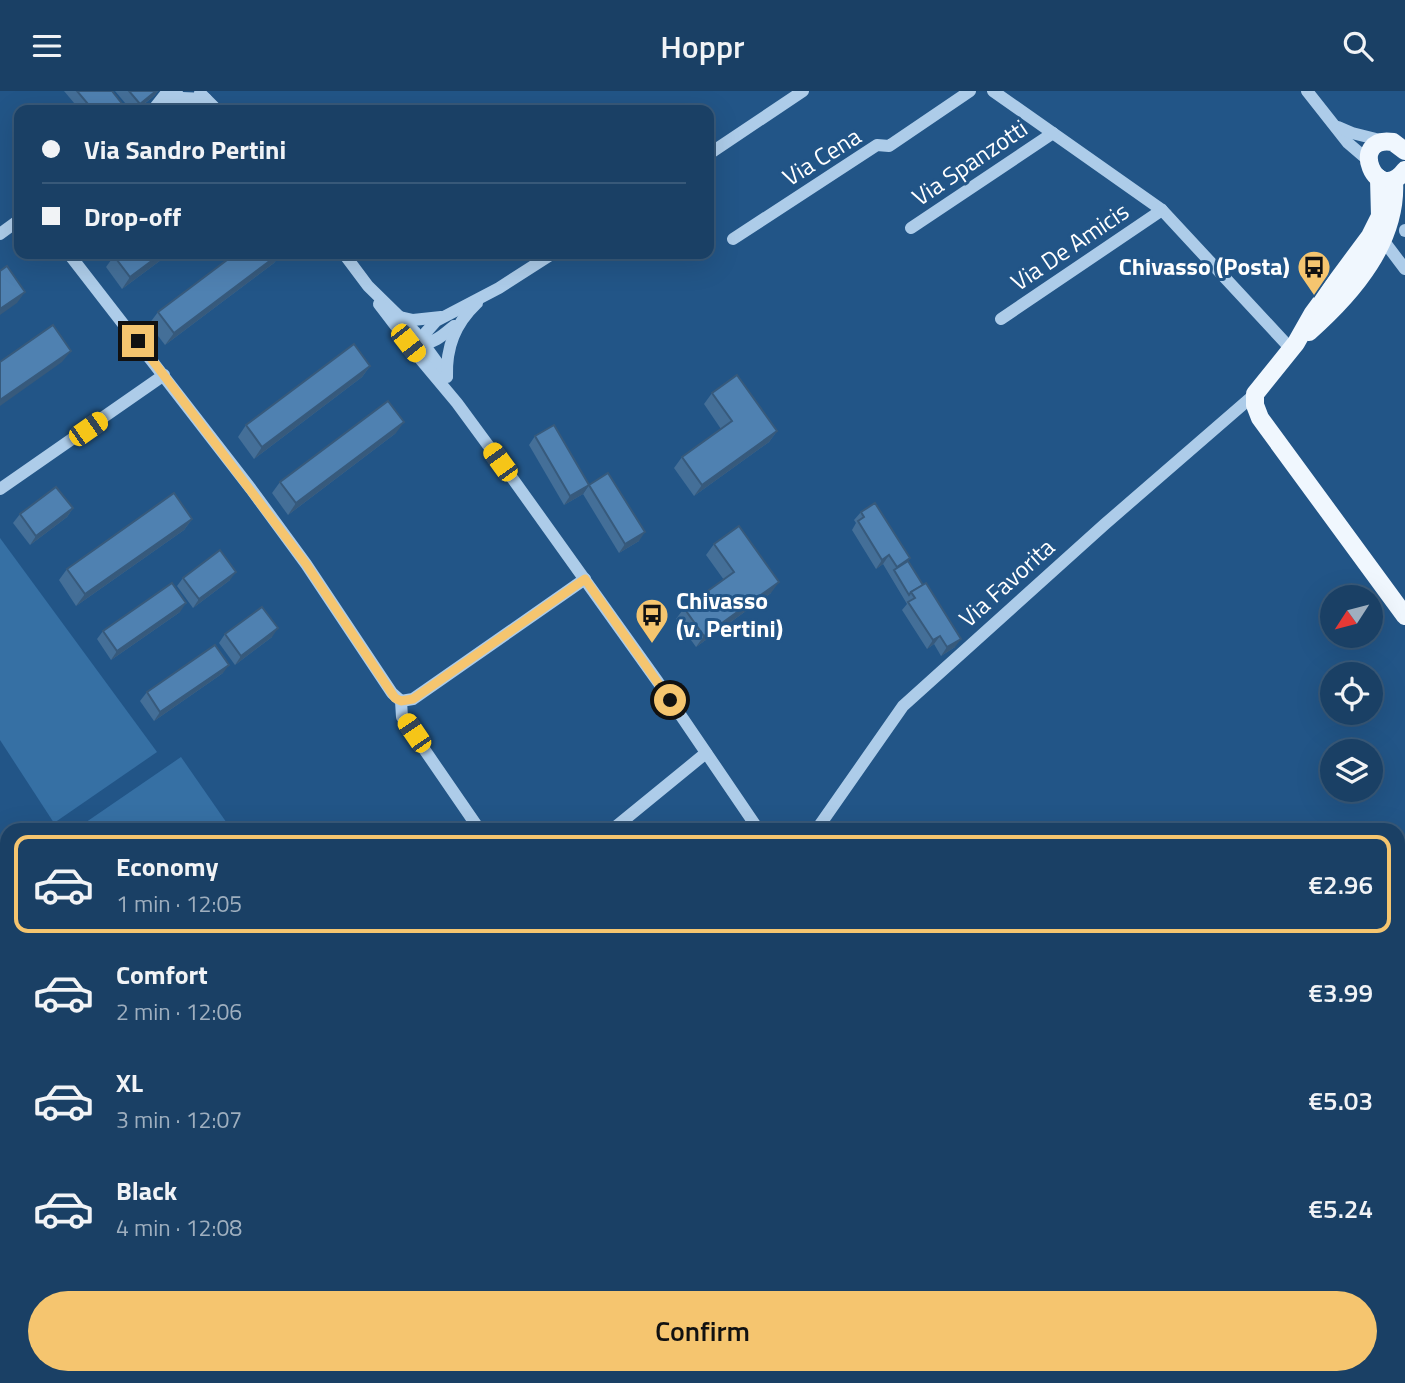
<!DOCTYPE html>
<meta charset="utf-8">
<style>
body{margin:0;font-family:"Titillium Web",sans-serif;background:#274b6e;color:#f1f3f6;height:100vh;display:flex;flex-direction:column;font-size:26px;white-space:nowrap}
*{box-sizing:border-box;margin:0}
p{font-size:23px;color:#9fafbf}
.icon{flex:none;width:38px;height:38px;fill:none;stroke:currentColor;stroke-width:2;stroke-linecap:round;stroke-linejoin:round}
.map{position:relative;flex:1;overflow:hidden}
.drawer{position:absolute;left:0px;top:732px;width:1405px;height:562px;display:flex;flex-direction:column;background:#1a4065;border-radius:21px 21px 0 0;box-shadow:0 7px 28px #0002,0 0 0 2px #385979}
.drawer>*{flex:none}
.banner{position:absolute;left:14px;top:14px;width:700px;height:154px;border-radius:14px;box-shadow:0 7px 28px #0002,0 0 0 2px #385979;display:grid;align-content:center;height:154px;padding:0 28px;background:#1a4065}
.needle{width:46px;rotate:234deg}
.controls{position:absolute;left:1320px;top:494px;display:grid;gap:14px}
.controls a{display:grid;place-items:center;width:63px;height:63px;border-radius:50%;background:#1a4065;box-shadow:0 7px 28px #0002,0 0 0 2px #385979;font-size:35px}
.end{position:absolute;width:32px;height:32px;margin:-16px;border:9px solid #f5c56f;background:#111;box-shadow:0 0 0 4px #111}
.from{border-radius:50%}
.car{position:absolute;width:21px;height:42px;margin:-21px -10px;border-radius:9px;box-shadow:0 0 5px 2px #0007;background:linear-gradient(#f5c518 24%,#345 0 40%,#f5c518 0 76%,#345 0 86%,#f5c518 0)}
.banner b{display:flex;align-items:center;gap:24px;height:66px;font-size:26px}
.banner b+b{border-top:2px solid #385979}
.banner i{width:18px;height:18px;background:#f1f3f6}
ul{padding:12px 0 0;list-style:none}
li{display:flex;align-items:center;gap:21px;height:98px;margin:0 14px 10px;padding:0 14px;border:4px solid transparent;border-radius:14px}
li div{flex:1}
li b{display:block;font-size:26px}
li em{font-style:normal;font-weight:600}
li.on{border-color:#f5c56f}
li>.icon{width:63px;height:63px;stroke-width:1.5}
.cta{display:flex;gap:14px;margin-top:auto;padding:14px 28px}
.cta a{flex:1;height:80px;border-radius:42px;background:#f5c56f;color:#111;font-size:28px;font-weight:600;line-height:80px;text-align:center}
header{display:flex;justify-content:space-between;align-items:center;height:91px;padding:0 28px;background:#1a4065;font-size:32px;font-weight:600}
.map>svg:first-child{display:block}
.green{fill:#3670a4}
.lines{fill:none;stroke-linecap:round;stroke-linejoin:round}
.minor{stroke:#adcce9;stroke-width:12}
.major{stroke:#f0f7fe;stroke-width:18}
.wall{fill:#446f98}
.shaded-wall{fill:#375a7c}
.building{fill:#4f81b1;stroke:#375a7c;stroke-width:2}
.route{stroke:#f5c56f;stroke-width:9}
.labels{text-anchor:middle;stroke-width:6;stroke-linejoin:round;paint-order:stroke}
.street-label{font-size:24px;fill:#fff;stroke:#225587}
.poi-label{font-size:24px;font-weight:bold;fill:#fff;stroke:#225587;text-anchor:end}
</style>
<header><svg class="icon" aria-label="menu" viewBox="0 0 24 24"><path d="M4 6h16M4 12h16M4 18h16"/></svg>Hoppr<svg class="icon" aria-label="search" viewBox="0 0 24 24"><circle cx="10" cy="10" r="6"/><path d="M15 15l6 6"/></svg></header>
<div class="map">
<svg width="1405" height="1292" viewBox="0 0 1405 1292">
<rect width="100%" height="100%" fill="#225587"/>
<g class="green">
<path d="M 0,447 L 157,661 L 54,732 L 0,649 Z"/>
<path d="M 181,666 L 231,738 L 76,738 Z"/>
<path d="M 668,1286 L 844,1286 L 837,1292 L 672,1292 Z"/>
</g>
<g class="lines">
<g class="minor">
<path d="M 993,0 L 1162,119 L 1291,258"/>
<path d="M 1307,0 L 1348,52 L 1369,70"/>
<path d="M 200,2 L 217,19"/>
<path d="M 173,10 L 182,7 L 206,8"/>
<path d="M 153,19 L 168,0"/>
<path d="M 159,19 L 178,4"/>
<path d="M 1338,36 L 1352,42 L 1384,50"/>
<path d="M 709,63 L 803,0"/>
<path d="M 911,137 L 1053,42"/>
<path d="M 1405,139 L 1405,140"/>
<path d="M 0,143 L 19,129"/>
<path d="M 733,148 L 877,54 L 889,55 L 970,0"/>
<path d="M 1383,149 L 1405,178"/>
<path d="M 69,163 L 251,398 L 306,473 L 392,602 L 401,610 L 402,626 L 479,738"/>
<path d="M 344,163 L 368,195 L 415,241 L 447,285"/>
<path d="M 552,163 L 499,197 L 436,230 L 421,247 L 418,257 L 421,269 L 457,312 L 515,391 L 658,591 L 758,738"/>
<path d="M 379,213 L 421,268"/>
<path d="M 400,226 L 413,229 L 441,226"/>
<path d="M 1001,228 L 1162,119"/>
<path d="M 419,253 C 435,252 442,245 454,235"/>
<path d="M 447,286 C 446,256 455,233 477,212"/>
<path d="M 0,398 L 164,284"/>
<path d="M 401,610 L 413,608 L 585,488"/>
<path d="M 613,738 L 706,662"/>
<path d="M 817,738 L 903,615 L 1105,433 L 1255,303"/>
<path d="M 0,785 L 7,791"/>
<path d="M 0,814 L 7,820"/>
<path d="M 1398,990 L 1405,985"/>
<path d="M 1398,1046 L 1405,1055"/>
<path d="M 529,1286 L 534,1292"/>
<path d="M 559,1286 L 565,1292"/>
<path d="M 1280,1286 L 1284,1292"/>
</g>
<g class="major">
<path d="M 1405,60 L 1393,51 C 1347,44 1376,117 1405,79"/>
<path d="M 1379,87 L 1380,125 L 1370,145 L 1313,222 L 1296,252 L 1255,303 L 1255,314 L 1260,327 L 1405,525"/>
<path d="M 1309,241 C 1353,202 1398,150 1394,89"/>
<path d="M 1398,825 L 1405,819"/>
<path d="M 866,1292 L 874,1286"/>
</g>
</g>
<g class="wall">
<path d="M 64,0 L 112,0 L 127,19 L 80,19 Z"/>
<path d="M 115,0 L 158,0 L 154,5 L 137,19 L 131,19 Z"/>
<path d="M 117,163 L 169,163 L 122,198 L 106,176 L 114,165 Z"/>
<path d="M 235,163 L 281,163 L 274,172 L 165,254 L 149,233 L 158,221 Z"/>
<path d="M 370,275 L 362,286 L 254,368 L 238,346 L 246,334 Z"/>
<path d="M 712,302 L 777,340 L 769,351 L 694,405 L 674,377 L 682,366 L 721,338 L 704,313 Z"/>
<path d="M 396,342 L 288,424 L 272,402 L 280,391 Z"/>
<path d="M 535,345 L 583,403 L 564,414 L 529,354 Z"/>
<path d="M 589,394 L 639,450 L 619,462 L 583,403 Z"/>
<path d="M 73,417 L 67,426 L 30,454 L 13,432 L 20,423 Z"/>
<path d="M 861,421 L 908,470 L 955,556 L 941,565 L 934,553 L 927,558 L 902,519 L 907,513 L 883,473 L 876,478 L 852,439 L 856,432 L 854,429 Z"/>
<path d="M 192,428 L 184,439 L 76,515 L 59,489 L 67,478 Z"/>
<path d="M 714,453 L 771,502 L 696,556 L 676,528 L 684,517 L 724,489 L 706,464 Z"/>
<path d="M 183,487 L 230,489 L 193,517 L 177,495 Z"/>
<path d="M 180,521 L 111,569 L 97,548 L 103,540 Z"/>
<path d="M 225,543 L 272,546 L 235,574 L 219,552 Z"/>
<path d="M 223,582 L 154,630 L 140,610 L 147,601 Z"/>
<path d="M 0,1061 L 7,1071 L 7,1286 L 143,1286 L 136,1292 L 0,1292 Z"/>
<path d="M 385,1286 L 423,1286 L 418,1292 L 389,1292 Z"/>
<path d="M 1350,1286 L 1360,1286 L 1354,1291 Z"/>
</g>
<g class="shaded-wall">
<path d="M 156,0 L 158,0 L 154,5 L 136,19 L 140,13 Z"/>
<path d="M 161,163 L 169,163 L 122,198 L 130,186 Z"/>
<path d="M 279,163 L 281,163 L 274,172 L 165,254 L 174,242 Z"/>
<path d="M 25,201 L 17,212 L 0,224 L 0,218 Z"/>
<path d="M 71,260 L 62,271 L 0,315 L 0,309 Z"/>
<path d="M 370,275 L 362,286 L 254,368 L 262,356 Z"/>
<path d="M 404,331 L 396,342 L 288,424 L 296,412 Z"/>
<path d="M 777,340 L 769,351 L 694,405 L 702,394 Z"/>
<path d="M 589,394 L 583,403 L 564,414 L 570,405 Z"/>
<path d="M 73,417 L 67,426 L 30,454 L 36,445 Z"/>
<path d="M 192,428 L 184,439 L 76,515 L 85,503 Z"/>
<path d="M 645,441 L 639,450 L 619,462 L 625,453 Z"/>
<path d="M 889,464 L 883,473 L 876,478 L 882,469 Z"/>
<path d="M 236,481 L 230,489 L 193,517 L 199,508 Z"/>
<path d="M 779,491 L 771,502 L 696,556 L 704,545 Z"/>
<path d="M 186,512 L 180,521 L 111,569 L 117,560 Z"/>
<path d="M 278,537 L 272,546 L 235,574 L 241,565 Z"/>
<path d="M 940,545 L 934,553 L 927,558 L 933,549 Z"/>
<path d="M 961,548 L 955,556 L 941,565 L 947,556 Z"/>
<path d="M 229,574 L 223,582 L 154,630 L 160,621 Z"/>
<path d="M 1405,1244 L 1405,1247 L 1398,1253 L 1398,1249 Z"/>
<path d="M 138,1286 L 143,1286 L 136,1292 L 129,1292 Z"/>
<path d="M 420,1286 L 423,1286 L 418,1292 L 411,1292 Z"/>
</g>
<g class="building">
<path d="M 77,0 L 112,0 L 127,19 L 93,19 Z"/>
<path d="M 129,0 L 156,0 L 140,13 Z"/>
<path d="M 117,163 L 161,163 L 130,186 L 114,165 Z"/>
<path d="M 235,163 L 279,163 L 174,242 L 158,221 Z"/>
<path d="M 7,175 L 25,201 L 0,218 L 0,180 Z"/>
<path d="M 53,234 L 71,260 L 0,309 L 0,271 Z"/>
<path d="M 354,253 L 370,275 L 262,356 L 246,334 Z"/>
<path d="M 737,284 L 777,340 L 702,394 L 682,366 L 732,330 L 712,302 Z"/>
<path d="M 388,310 L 404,331 L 296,412 L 280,391 Z"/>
<path d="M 554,334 L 589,394 L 570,405 L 535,345 Z"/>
<path d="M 608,382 L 645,441 L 625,453 L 589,394 Z"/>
<path d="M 56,396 L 73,417 L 36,445 L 20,423 Z"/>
<path d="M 174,402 L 192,428 L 85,503 L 67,478 Z"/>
<path d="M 875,412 L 910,467 L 897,476 L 889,464 L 882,469 L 858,430 L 864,426 L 861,421 Z"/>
<path d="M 739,435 L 779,491 L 704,545 L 684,517 L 734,481 L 714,453 Z"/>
<path d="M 220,459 L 236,481 L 199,508 L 183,487 Z"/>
<path d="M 908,470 L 923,494 L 911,501 L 909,504 L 894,479 Z"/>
<path d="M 172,492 L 186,512 L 117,560 L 103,540 Z"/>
<path d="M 926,492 L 961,548 L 947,556 L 940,545 L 933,549 L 908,511 L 915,507 L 911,501 Z"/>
<path d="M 262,516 L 278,537 L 241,565 L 225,543 Z"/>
<path d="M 215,554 L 229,574 L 160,621 L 147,601 Z"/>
<path d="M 0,1061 L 7,1071 L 7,1284 L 0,1274 Z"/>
<path d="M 1398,1086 L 1405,1094 L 1398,1100 Z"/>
<path d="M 1398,1116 L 1405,1124 L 1405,1244 L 1398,1249 Z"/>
<path d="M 8,1286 L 138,1286 L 129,1292 L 12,1292 Z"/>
<path d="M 397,1286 L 420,1286 L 411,1292 L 400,1292 Z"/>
</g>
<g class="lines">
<path class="route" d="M 138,250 L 306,473 L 395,607 L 401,610 L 413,608 L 585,488 L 670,609"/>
</g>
<defs>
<symbol id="bus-pin" viewBox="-11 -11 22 30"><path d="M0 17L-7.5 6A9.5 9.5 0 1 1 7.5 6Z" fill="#f5c56f" stroke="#225587"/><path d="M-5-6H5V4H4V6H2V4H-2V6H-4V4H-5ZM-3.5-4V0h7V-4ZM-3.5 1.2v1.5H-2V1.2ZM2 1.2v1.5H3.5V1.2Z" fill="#111"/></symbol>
</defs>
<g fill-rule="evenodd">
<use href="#bus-pin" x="1295" y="157" width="38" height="52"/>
<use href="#bus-pin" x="633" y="505" width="38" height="52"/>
</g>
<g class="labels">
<g class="street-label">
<text transform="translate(822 66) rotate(-32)" y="8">Via Cena</text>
<text transform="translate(970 72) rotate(-34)" y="8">Via Spanzotti</text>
<text transform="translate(1070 156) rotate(-34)" y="8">Via De Amicis</text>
<text transform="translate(1007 492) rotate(-42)" y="8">Via Favorita</text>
</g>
<g class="poi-label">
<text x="1290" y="184">Chivasso (Posta)</text>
<text x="676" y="518" text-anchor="start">Chivasso<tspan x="676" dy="28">(v. Pertini)</tspan></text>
</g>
</g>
</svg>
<div class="controls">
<a><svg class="needle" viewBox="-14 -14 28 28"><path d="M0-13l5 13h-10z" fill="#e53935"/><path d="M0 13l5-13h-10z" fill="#9fafbf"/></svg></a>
<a><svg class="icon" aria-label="locate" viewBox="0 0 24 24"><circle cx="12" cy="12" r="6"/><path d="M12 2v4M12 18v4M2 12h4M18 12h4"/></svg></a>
<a><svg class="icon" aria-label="layers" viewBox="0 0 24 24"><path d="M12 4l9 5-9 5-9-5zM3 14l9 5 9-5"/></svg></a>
</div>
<i class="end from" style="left:670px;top:609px"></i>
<i class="end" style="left:138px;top:250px"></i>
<i class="car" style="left:408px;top:252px;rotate:142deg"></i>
<i class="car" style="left:88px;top:338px;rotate:55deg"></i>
<i class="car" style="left:500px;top:371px;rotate:324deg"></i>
<i class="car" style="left:414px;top:642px;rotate:326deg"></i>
<div class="banner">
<b><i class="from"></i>Via Sandro Pertini</b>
<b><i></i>Drop-off</b>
</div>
<section class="drawer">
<ul>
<li class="on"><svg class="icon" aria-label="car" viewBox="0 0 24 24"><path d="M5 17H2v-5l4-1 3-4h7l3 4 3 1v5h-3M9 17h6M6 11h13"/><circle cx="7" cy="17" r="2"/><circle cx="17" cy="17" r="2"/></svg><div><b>Economy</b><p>1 min · 12:05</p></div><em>€2.96</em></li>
<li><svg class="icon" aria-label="car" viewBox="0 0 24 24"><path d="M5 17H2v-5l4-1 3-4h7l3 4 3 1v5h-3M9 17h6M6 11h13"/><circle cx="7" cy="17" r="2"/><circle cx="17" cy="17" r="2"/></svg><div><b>Comfort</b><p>2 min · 12:06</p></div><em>€3.99</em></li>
<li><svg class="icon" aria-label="car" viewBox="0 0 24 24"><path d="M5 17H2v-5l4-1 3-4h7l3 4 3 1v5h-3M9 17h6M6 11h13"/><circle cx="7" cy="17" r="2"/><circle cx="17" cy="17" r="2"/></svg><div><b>XL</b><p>3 min · 12:07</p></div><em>€5.03</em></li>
<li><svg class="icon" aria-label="car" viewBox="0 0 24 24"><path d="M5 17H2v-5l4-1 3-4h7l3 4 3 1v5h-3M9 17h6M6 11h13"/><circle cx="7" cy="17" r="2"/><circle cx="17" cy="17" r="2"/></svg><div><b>Black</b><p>4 min · 12:08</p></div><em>€5.24</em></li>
</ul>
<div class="cta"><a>Confirm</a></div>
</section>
</div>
